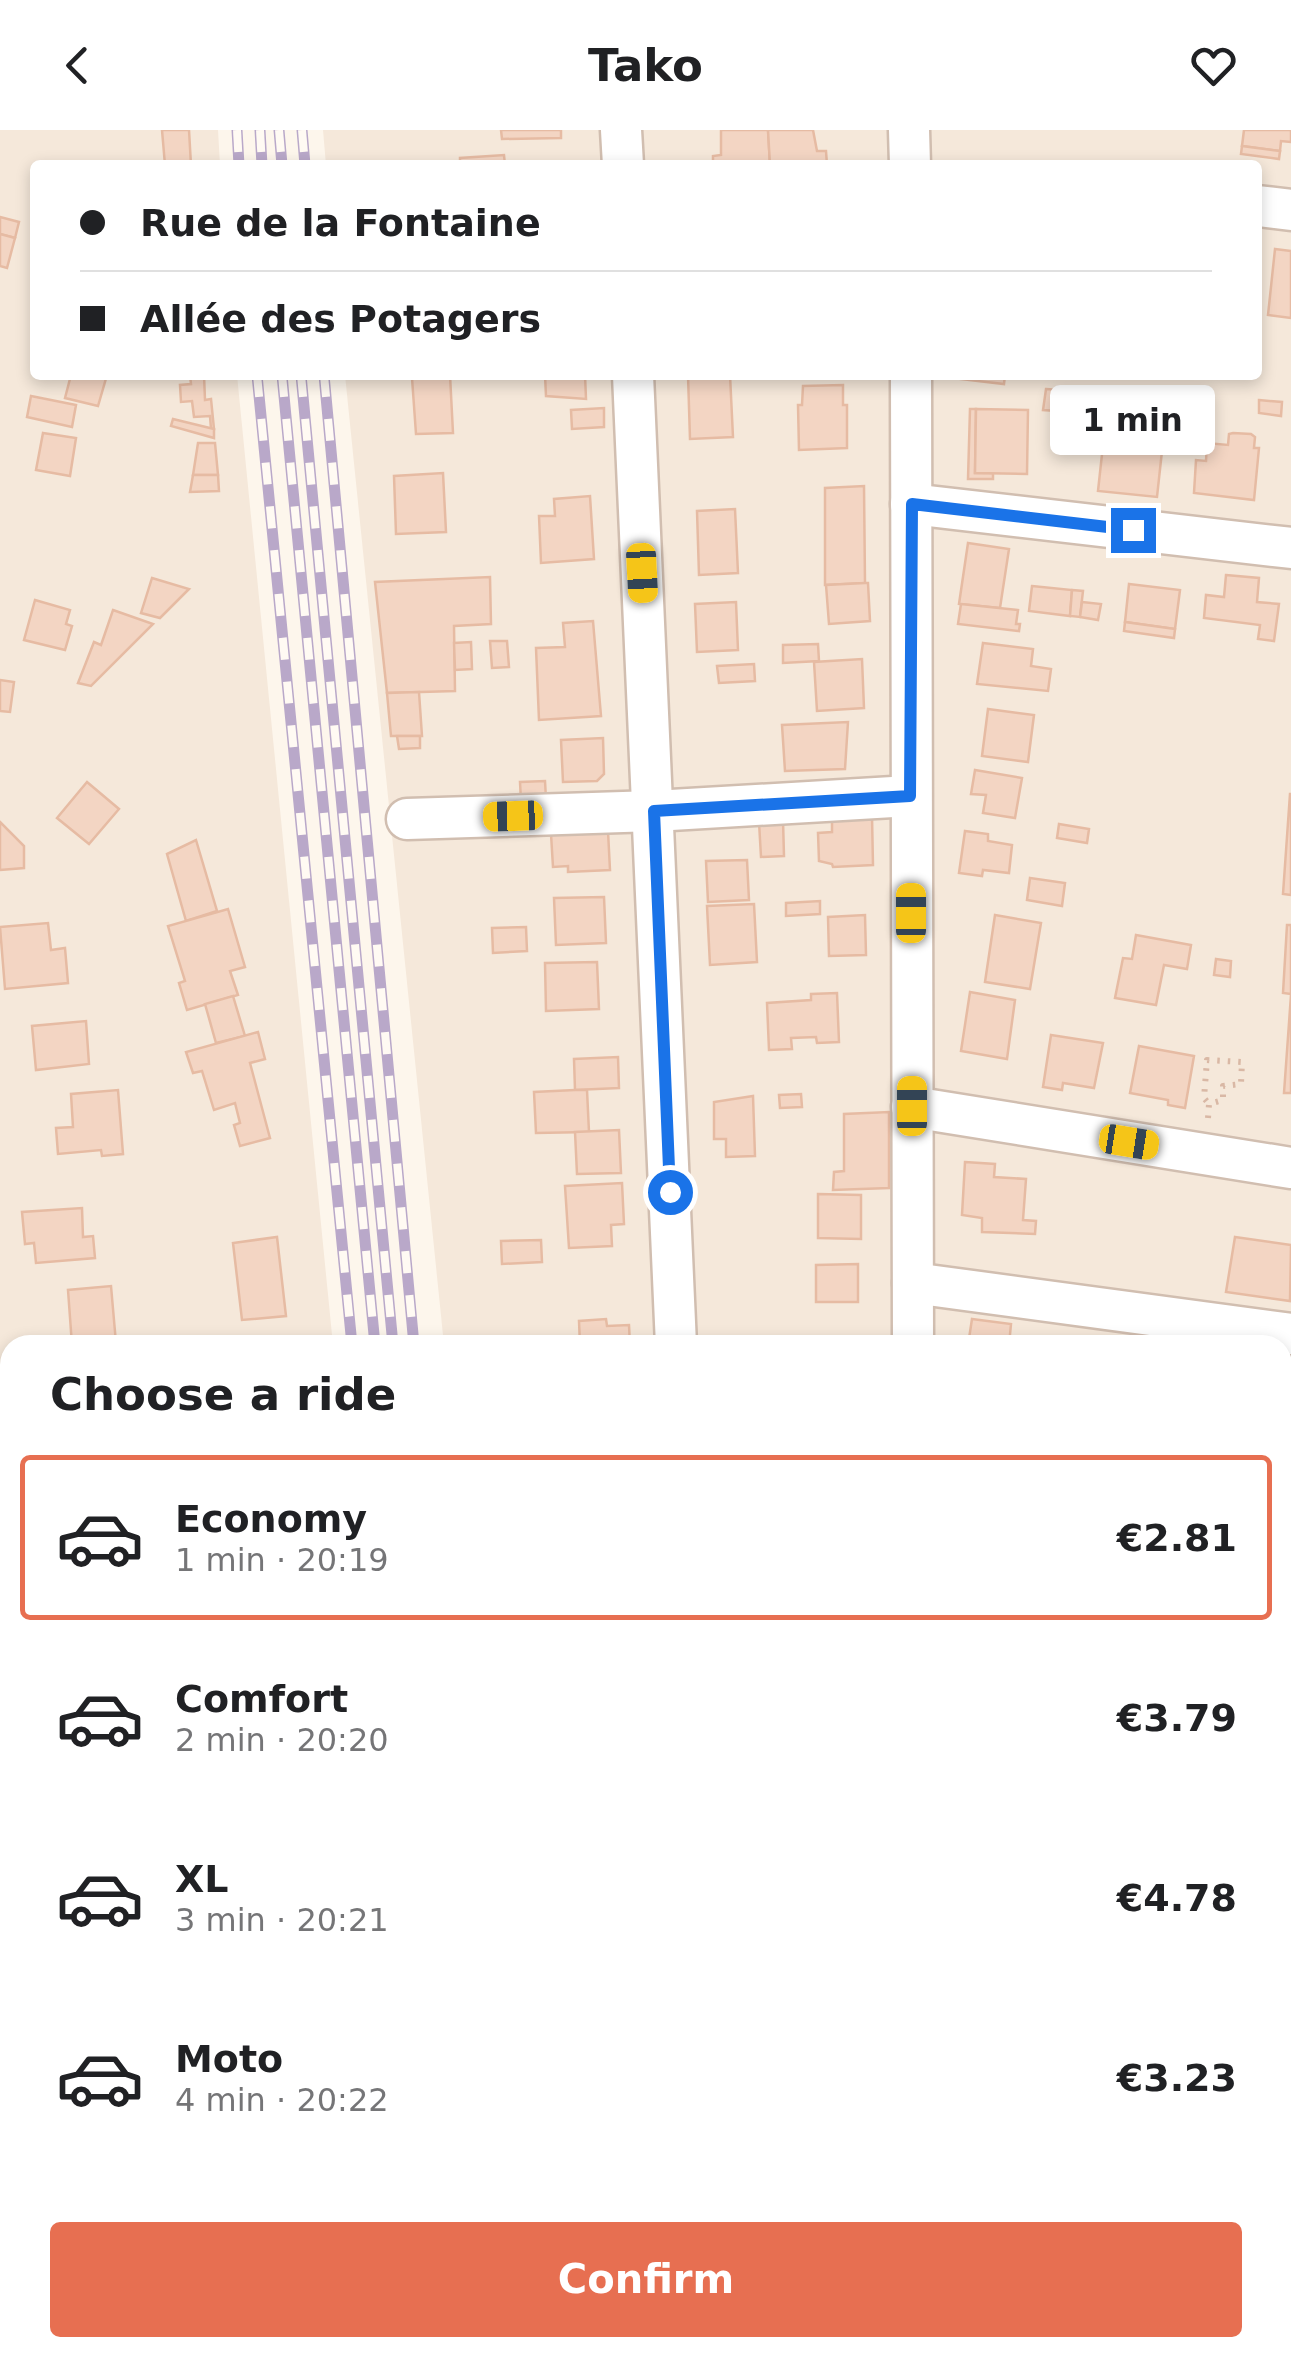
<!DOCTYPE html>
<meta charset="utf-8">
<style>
body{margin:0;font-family:"DejaVu Sans",sans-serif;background:#f6f6f6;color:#202124;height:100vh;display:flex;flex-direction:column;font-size:38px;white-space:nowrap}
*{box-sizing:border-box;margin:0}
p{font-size:32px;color:#757577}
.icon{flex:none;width:55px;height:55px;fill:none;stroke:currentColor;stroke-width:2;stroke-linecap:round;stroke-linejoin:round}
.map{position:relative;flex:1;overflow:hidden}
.side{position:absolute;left:0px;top:1205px;width:1292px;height:1022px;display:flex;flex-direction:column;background:#fff;border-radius:30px 30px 0 0;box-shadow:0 5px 15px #0003}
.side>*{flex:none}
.top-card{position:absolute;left:30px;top:30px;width:1232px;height:220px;border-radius:10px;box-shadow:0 5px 15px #0003;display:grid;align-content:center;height:220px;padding:0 50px;background:#fff}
.end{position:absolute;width:45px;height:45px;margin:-22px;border:12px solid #1a73e8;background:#fff;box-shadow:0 0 0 5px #fff}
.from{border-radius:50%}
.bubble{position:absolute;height:70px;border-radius:10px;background:#fff;box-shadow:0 5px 15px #0003;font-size:32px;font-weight:600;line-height:70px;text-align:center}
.car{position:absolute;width:30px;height:60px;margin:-30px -15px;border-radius:12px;box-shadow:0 0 8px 2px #0007;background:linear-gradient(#f5c518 24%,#345 0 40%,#f5c518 0 76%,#345 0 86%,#f5c518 0)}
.top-card b{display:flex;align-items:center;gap:35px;height:95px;font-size:38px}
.top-card b+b{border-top:2px solid #e0e0e0}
.top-card i{width:25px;height:25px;background:#202124}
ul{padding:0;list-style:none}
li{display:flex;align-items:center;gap:30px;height:165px;margin:0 20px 15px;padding:0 30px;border:5px solid transparent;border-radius:10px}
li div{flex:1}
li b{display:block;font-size:38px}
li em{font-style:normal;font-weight:600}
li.active{border-color:#e76f51}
li>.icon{width:90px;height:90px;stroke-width:1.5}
h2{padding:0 50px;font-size:45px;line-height:120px}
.action{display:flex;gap:20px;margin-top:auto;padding:20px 50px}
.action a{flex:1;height:115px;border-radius:10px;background:#e76f51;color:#fff;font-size:40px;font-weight:600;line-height:115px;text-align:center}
header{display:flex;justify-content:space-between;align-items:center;height:130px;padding:0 50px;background:#fff;font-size:45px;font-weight:600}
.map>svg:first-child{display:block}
.residential{fill:#f5e8da}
.building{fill:#f3d5c3;stroke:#e6bba3;stroke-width:2.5}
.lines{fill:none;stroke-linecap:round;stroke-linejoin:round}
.minor-casing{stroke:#d1beb0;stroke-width:45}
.path{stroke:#d9b8a5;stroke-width:6;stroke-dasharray:2.5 8;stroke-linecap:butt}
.minor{stroke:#fff;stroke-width:40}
.rail-casing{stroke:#b9a8c9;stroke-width:11}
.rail{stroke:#fffaf3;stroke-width:8;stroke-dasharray:22;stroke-linecap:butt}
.route{stroke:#1a73e8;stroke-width:12}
</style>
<header><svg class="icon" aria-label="back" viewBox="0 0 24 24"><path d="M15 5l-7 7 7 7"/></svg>Tako<svg class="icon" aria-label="heart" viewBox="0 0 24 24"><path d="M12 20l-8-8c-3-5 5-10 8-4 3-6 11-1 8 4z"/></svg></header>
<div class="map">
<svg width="1291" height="2226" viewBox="0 0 1291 2226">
<rect width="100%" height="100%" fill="#fdf6ec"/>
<g class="residential">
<path d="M 0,0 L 218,0 L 220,35 L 35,35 L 35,245 L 237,245 L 333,1215 L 10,1215 L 10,2218 L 427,2218 L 428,2226 L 0,2226 Z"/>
<path d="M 323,0 L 1291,0 L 1291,2226 L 535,2226 L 535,2218 L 1282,2218 L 1282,1215 L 444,1215 L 345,245 L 1258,245 L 1258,35 L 326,35 Z"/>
</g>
<g class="building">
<path d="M 162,0 L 189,0 L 191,35 L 165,35 Z"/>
<path d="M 501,0 L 561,0 L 561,8 L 502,9 Z"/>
<path d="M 721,0 L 768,0 L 770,35 L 713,35 L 713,26 L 721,25 Z"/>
<path d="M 768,0 L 813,0 L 817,21 L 826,21 L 827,35 L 770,35 Z"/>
<path d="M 1244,0 L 1291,0 L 1291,12 L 1281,11 L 1280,21 L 1242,16 Z"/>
<path d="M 1242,16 L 1280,21 L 1279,29 L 1241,24 Z"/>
<path d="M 504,25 L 505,35 L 460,35 L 460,28 Z"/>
<path d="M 0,87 L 19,92 L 15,108 L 0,104 Z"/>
<path d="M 0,104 L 15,108 L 7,138 L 0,136 Z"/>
<path d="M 1275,119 L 1291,121 L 1291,188 L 1268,185 Z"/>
<path d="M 71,245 L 107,245 L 98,276 L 65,268 Z"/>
<path d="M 190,245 L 204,245 L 205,270 L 211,269 L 214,299 L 211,299 L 210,286 L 194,287 L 192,271 L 181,272 L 180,255 L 191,254 Z"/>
<path d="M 450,245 L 453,303 L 416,304 L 412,248 Z"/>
<path d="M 545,245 L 585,245 L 586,269 L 546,266 Z"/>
<path d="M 688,245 L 730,245 L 733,307 L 690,309 Z"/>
<path d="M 960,245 L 1005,245 L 1004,254 L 960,249 Z"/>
<path d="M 843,255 L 843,275 L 847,275 L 847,318 L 799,320 L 798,275 L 802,275 L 803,256 Z"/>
<path d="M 1046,259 L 1059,260 L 1056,281 L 1043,280 Z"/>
<path d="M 31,266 L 76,275 L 72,297 L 27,287 Z"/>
<path d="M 1259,270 L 1282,272 L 1281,286 L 1259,283 Z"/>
<path d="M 604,278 L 604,297 L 572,299 L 571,280 Z"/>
<path d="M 970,279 L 976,279 L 975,343 L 993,343 L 993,349 L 968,349 Z"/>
<path d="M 976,279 L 1028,280 L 1027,344 L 975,343 Z"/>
<path d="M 173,289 L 214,299 L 214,308 L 171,296 Z"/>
<path d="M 43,303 L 76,308 L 70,346 L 36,340 Z"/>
<path d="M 1233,303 L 1251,304 L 1255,307 L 1254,318 L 1259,318 L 1254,370 L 1194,363 L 1196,330 L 1206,331 L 1207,313 L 1228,315 L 1229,304 Z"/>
<path d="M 198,313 L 215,313 L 218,345 L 193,345 Z"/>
<path d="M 1103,315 L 1162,321 L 1157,367 L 1098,361 Z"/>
<path d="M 443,343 L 446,402 L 396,404 L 394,346 Z"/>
<path d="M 193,345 L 218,345 L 219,361 L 190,362 Z"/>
<path d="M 864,356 L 865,453 L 825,455 L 825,358 Z"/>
<path d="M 590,366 L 594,429 L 541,433 L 539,386 L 555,386 L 554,369 Z"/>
<path d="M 735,379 L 738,443 L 699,445 L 697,381 Z"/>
<path d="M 968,413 L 1009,419 L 1000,478 L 959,474 Z"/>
<path d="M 1226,445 L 1259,448 L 1257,472 L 1279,474 L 1274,511 L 1258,509 L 1260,495 L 1204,488 L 1206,465 L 1224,467 Z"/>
<path d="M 490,447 L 491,494 L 454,496 L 455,561 L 387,563 L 375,452 Z"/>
<path d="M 152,448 L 189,459 L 160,488 L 141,483 Z"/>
<path d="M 865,453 L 868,453 L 870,491 L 829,494 L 826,455 Z"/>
<path d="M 1129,454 L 1180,460 L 1175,499 L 1125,492 Z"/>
<path d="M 1032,456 L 1072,460 L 1070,486 L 1029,481 Z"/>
<path d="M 1072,460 L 1083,461 L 1080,487 L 1070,486 Z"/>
<path d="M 35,470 L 70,480 L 66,494 L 72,496 L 65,520 L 24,510 Z"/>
<path d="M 736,472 L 738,520 L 697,522 L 695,474 Z"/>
<path d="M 1082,472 L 1101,474 L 1098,490 L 1080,487 Z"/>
<path d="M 961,474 L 1018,480 L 1016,494 L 1020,494 L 1019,501 L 958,494 Z"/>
<path d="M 113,480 L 153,494 L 91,556 L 78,553 L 94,512 L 101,515 Z"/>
<path d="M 593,491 L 601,586 L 539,590 L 536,518 L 565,517 L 563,493 Z"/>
<path d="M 1125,492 L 1175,499 L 1174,508 L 1124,501 Z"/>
<path d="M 490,511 L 507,511 L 509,537 L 492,538 Z"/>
<path d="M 471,512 L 472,539 L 455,540 L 454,513 Z"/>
<path d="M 983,513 L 1033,519 L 1031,536 L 1051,539 L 1048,561 L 977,554 Z"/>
<path d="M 818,514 L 819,531 L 783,533 L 783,515 Z"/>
<path d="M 862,529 L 864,578 L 817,581 L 814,532 Z"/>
<path d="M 754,534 L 755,551 L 719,553 L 717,536 Z"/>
<path d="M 0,550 L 14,552 L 10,582 L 0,581 Z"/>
<path d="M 419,562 L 422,606 L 391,606 L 387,563 Z"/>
<path d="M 988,579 L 1034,585 L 1028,632 L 982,626 Z"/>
<path d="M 848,592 L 845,639 L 785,641 L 782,595 Z"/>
<path d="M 397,606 L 420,606 L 420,618 L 399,619 Z"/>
<path d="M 603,608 L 604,644 L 597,651 L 563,652 L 561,610 Z"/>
<path d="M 975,640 L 1022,648 L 1015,688 L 983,683 L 986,665 L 971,664 Z"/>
<path d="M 545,651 L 546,669 L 521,671 L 520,652 Z"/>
<path d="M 87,652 L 119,679 L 89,714 L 57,688 Z"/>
<path d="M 1290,664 L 1291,664 L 1291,765 L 1283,764 Z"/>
<path d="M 872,686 L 873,735 L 833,737 L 832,734 L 819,731 L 818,703 L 832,702 L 832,688 Z"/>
<path d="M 783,690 L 784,726 L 761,727 L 759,692 Z"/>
<path d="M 0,692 L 24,716 L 24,738 L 0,740 Z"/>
<path d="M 1059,694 L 1089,699 L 1087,713 L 1057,708 Z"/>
<path d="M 608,701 L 610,740 L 568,742 L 568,736 L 553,737 L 551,704 Z"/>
<path d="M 965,701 L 988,704 L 988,711 L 1012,715 L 1009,743 L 983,740 L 982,746 L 959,743 Z"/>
<path d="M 196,710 L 217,781 L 186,791 L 167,724 Z"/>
<path d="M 747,730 L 749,770 L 708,772 L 706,731 Z"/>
<path d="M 1030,748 L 1065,753 L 1062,776 L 1027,770 Z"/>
<path d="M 604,767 L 606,813 L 556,815 L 554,768 Z"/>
<path d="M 820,771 L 820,784 L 786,786 L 786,773 Z"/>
<path d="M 754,774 L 757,832 L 710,835 L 707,776 Z"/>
<path d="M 228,779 L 245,837 L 230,841 L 238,865 L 187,880 L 179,853 L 185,851 L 168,796 Z"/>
<path d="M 865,785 L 866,825 L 829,826 L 828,787 Z"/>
<path d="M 995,785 L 1041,793 L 1030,859 L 985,852 Z"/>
<path d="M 48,793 L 51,820 L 65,818 L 68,853 L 5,859 L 0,797 Z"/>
<path d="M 1287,795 L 1291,795 L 1291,864 L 1283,863 Z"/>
<path d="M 526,797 L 527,821 L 493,823 L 492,798 Z"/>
<path d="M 1136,805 L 1191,815 L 1187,839 L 1164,835 L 1156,875 L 1115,868 L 1123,828 L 1132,829 Z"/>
<path d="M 1216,829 L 1231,831 L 1230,847 L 1214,845 Z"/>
<path d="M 597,832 L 599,879 L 546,881 L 545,833 Z"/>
<path d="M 970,862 L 1015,870 L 1007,929 L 961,921 Z"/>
<path d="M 837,863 L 839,912 L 817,913 L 816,907 L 791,908 L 792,919 L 769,920 L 767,873 L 811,870 L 811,864 Z"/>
<path d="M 1291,865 L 1291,963 L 1284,963 Z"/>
<path d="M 233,866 L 245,906 L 216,913 L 205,874 Z"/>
<path d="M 86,891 L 89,934 L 36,940 L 32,896 Z"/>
<path d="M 258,902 L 265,929 L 250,933 L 270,1008 L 240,1016 L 234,995 L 240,993 L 235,973 L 214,980 L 202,941 L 193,943 L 186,922 Z"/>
<path d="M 1051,905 L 1103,913 L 1094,958 L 1063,953 L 1062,960 L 1043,957 Z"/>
<path d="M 1139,916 L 1194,926 L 1185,978 L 1168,975 L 1168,970 L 1130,963 Z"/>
<path d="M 618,927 L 619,958 L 575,960 L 574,929 Z"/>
<path d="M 118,960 L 123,1024 L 102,1026 L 101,1020 L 58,1024 L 56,998 L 73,997 L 71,964 Z"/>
<path d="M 575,960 L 587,960 L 589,1002 L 536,1003 L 534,962 Z"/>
<path d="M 801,964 L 802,977 L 780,978 L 779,965 Z"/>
<path d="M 753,966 L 755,1026 L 726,1027 L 726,1009 L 714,1009 L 714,972 Z"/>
<path d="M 889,982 L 889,1058 L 833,1060 L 834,1042 L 844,1041 L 844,984 Z"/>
<path d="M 619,1000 L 621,1043 L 577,1044 L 575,1002 Z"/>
<path d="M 965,1032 L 995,1034 L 994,1047 L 1026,1049 L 1023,1090 L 1036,1091 L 1035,1104 L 982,1102 L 982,1088 L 962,1085 Z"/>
<path d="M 622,1053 L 624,1094 L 611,1095 L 612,1116 L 569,1118 L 565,1056 Z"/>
<path d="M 818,1064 L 861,1065 L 861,1109 L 818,1108 Z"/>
<path d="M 82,1078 L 83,1107 L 93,1106 L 95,1128 L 36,1133 L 34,1113 L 25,1114 L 22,1082 Z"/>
<path d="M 277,1107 L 286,1186 L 242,1190 L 233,1113 Z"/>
<path d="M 1235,1107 L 1291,1115 L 1290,1171 L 1226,1162 Z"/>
<path d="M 541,1110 L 542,1132 L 502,1134 L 501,1111 Z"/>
<path d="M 858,1134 L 858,1172 L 816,1172 L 816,1135 Z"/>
<path d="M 111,1156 L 116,1213 L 72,1215 L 68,1160 Z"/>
<path d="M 606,1189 L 607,1196 L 629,1195 L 630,1215 L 580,1215 L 579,1191 Z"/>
<path d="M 972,1189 L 1011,1194 L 1009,1215 L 968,1215 Z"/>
<path d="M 1282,1595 L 1291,1597 L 1291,1686 L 1282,1685 Z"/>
<path d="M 1282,1879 L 1291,1881 L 1291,1931 L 1282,1930 Z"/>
<path d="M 0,1985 L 10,1987 L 10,2061 L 0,2059 Z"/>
<path d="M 0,2103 L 10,2104 L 10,2147 L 0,2146 Z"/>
<path d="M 0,2171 L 10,2173 L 10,2218 L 16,2218 L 15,2223 L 0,2221 Z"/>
<path d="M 771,2218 L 791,2218 L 791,2222 L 819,2220 L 819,2226 L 771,2226 Z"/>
<rect x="959" y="2218" width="45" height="8"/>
</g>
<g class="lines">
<defs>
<g id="minor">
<path d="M 621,0 L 623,35"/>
<path d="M 909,0 L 910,35"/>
<path d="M 1258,76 L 1291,80"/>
<path d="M 633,245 L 676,1215"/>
<path d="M 911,245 L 913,1215"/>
<path d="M 911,374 L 1291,418"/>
<path d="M 407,689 L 654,681 L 910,666"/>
<path d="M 912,977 L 1291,1038"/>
<path d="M 913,1153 L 1291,1204"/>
<path d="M 0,1318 L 10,1424"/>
<path d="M 1282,1842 L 1291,1843"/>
<path d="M 93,2218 L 94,2226"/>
<path d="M 724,2218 L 725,2226"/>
<path d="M 914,2226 L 914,2218"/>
</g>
</defs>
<use href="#minor" class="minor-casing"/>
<path class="path" d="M 1208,988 L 1209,974 L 1223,970 L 1223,956 L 1241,954 L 1242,932 L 1207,930 L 1204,968 L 1209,974"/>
<use href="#minor" class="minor"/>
<defs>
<g id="rail">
<path d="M 237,0 L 239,35"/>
<path d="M 260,0 L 262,35"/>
<path d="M 279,0 L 282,35"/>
<path d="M 302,0 L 305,35"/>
<path d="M 257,245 L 352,1215"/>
<path d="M 282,245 L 375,1215"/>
<path d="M 301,245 L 393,1215"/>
<path d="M 324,245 L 414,1215"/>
<path d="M 450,2218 L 451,2226"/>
<path d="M 474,2218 L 475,2226"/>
<path d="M 493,2218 L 493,2226"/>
<path d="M 516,2218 L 517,2226"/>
</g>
</defs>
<use href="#rail" class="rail-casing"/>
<use href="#rail" class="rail"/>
</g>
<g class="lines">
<path class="route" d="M 670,1062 L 654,681 L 910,666 L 912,374 L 1133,400"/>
</g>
</svg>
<i class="end from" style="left:670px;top:1062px"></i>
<i class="end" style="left:1133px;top:400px"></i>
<div class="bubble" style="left:1050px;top:255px;width:165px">1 min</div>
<i class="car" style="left:642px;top:443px;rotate:177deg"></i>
<i class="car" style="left:513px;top:686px;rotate:268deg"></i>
<i class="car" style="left:911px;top:783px;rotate:0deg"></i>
<i class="car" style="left:912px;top:976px;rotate:0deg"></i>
<i class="car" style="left:1129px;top:1012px;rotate:99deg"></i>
<div class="top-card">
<b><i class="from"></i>Rue de la Fontaine</b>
<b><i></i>Allée des Potagers</b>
</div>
<section class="side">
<h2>Choose a ride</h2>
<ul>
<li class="active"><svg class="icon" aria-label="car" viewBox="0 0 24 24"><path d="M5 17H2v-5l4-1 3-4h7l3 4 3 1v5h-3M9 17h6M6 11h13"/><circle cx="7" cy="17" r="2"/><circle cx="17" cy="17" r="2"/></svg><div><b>Economy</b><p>1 min · 20:19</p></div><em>€2.81</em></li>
<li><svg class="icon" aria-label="car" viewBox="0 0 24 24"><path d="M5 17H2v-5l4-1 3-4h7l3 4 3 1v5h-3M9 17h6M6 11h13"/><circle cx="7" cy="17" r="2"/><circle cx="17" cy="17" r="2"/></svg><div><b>Comfort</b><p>2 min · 20:20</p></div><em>€3.79</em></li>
<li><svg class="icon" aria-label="car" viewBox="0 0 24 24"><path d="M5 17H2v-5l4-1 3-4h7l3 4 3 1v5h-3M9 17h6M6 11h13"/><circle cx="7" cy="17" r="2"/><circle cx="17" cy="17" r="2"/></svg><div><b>XL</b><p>3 min · 20:21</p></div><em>€4.78</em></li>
<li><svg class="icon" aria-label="car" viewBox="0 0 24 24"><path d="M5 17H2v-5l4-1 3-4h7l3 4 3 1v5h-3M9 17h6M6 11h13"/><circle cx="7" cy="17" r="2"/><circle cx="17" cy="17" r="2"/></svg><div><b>Moto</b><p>4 min · 20:22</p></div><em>€3.23</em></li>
</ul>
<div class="action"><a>Confirm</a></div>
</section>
</div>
